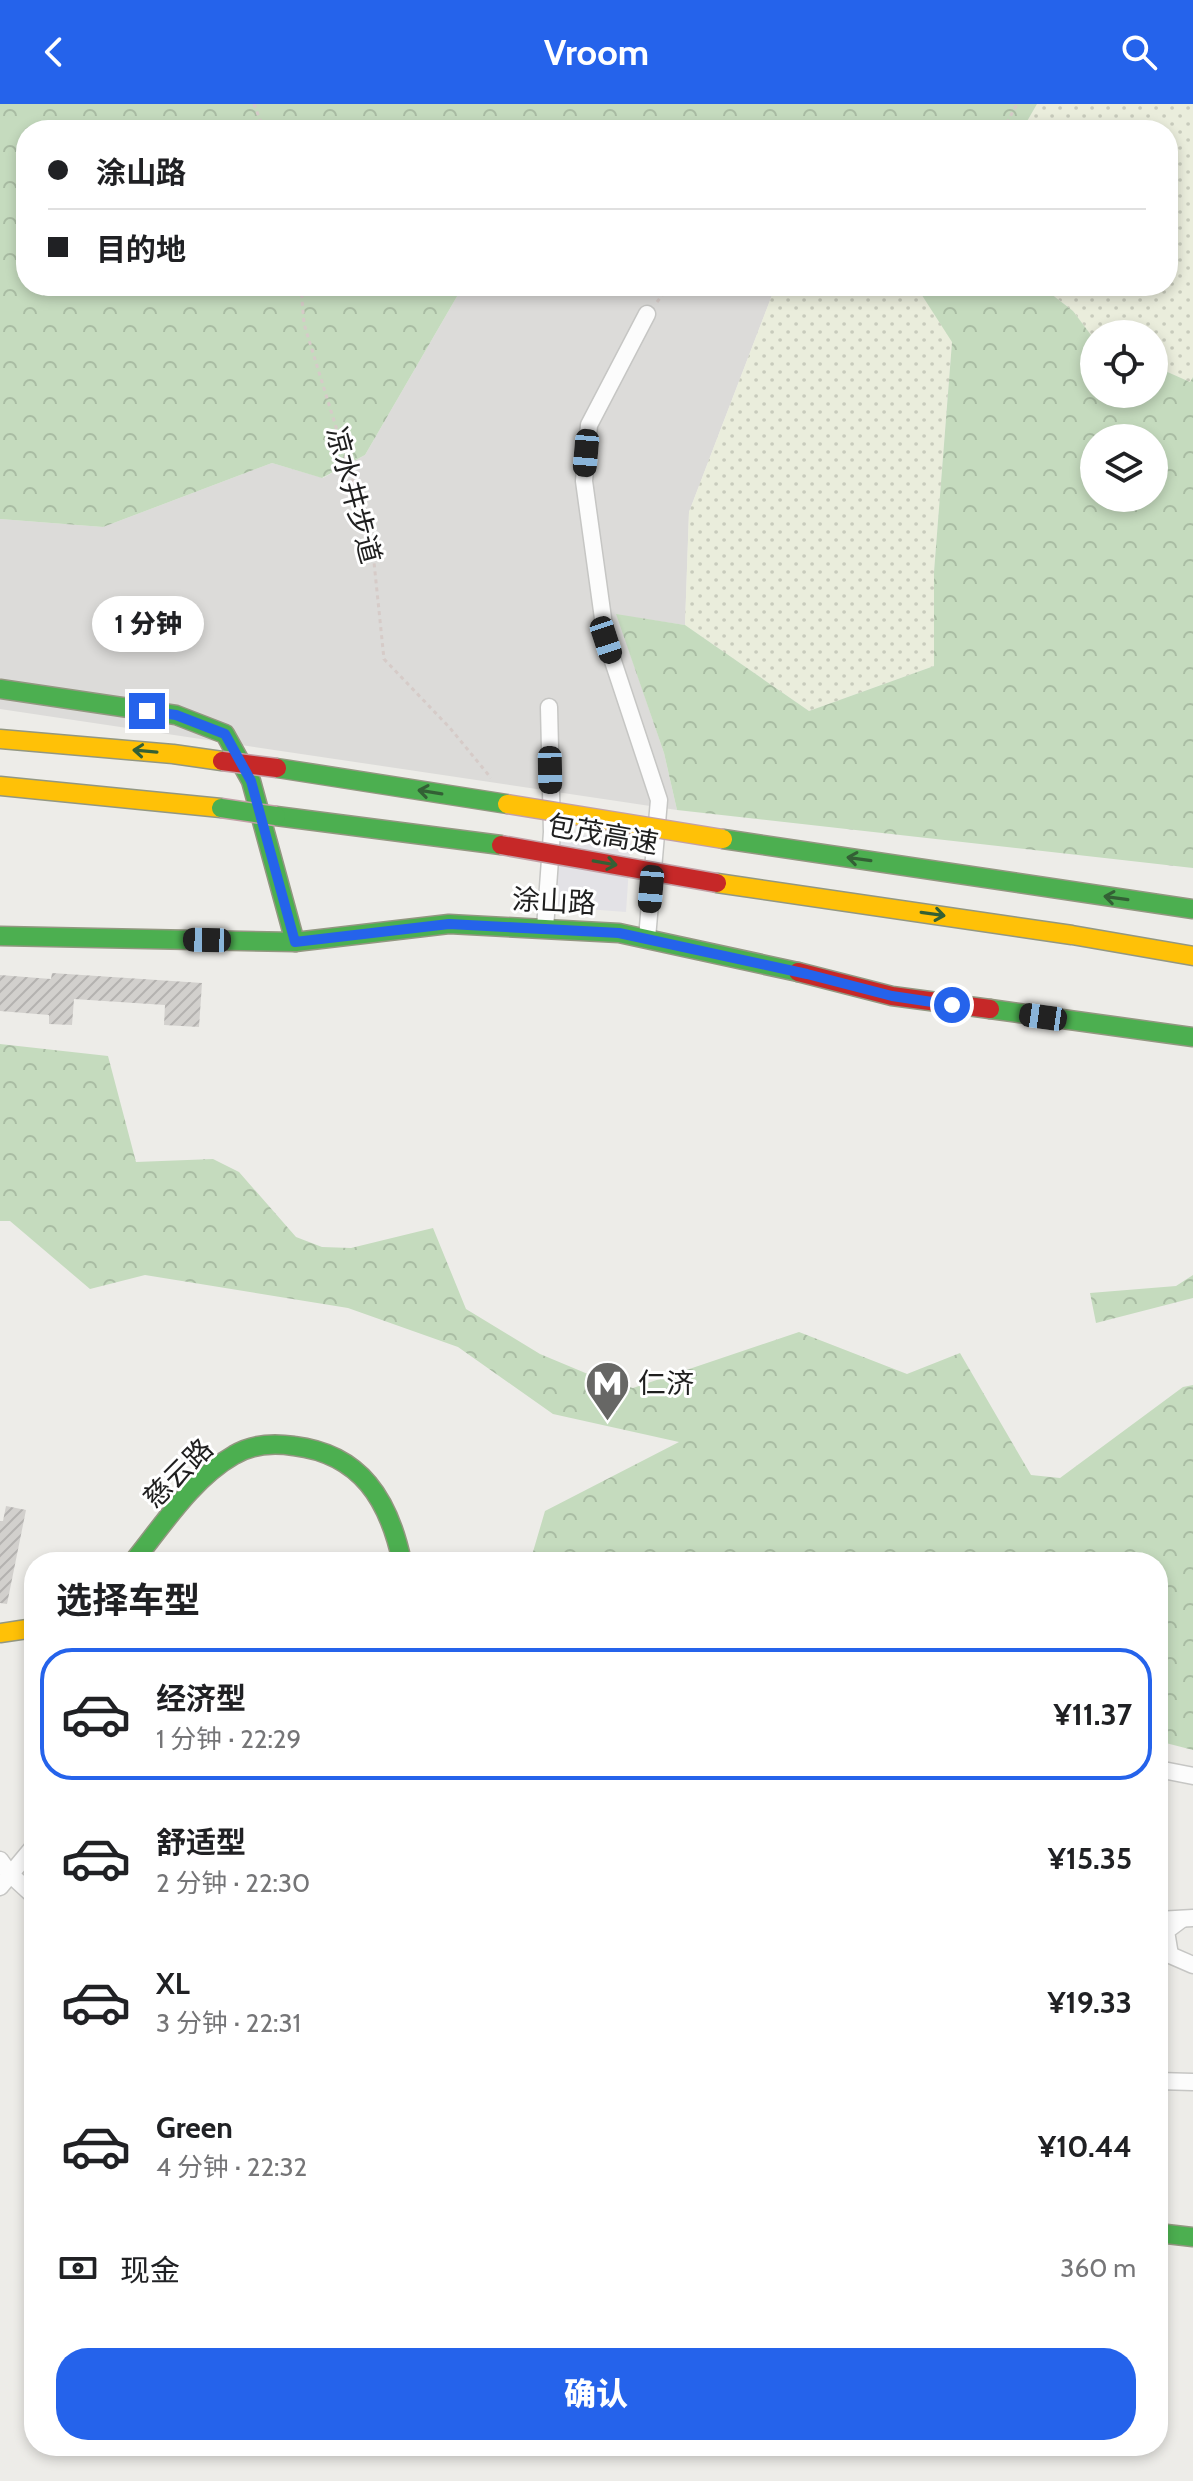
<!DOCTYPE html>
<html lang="zh">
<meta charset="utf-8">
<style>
body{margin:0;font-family:Cabin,"Noto Sans SC",sans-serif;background:#f6f6f6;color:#202124;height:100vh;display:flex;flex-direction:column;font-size:30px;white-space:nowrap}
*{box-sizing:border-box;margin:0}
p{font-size:26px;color:#757577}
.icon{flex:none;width:44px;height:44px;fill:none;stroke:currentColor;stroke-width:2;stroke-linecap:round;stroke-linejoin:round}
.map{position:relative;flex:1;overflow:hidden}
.drawer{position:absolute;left:24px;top:1448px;width:1144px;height:904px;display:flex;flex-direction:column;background:#fff;border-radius:32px;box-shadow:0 4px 12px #0003}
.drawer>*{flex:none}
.guide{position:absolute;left:16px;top:16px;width:1162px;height:176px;border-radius:32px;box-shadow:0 4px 12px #0003;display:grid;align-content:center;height:176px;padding:0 32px;background:#fff}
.controls{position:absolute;left:1080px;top:216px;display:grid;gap:16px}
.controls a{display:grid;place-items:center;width:88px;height:88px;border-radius:50%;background:#fff;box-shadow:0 4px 12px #0003;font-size:40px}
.end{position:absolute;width:36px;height:36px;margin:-18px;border:10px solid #2563eb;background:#fff;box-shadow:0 0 0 4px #fff}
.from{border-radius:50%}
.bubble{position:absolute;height:56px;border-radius:28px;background:#fff;box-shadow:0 4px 12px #0003;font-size:26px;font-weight:800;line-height:56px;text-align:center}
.car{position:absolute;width:24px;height:48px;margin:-24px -12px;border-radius:10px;box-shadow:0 0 6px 2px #0007;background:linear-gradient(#222 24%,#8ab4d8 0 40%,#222 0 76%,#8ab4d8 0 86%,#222 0)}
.guide b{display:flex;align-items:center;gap:28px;height:76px;font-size:30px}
.guide b+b{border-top:2px solid #e0e0e0}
.guide i{width:20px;height:20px;background:#202124}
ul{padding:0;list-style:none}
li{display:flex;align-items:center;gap:24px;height:132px;margin:0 16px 12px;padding:0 16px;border:4px solid transparent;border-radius:32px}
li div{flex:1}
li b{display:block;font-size:30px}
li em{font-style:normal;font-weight:800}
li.current{border-color:#2563eb}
li>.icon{width:72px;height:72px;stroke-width:1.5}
h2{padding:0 32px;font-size:36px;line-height:96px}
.pay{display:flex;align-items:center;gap:20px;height:88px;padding:0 32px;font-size:30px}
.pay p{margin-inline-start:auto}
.cta{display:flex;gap:16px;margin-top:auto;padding:16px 32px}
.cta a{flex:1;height:92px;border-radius:32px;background:#2563eb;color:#fff;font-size:32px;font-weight:800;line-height:92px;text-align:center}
header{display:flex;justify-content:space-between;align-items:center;height:104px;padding:0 32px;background:#2563eb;color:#fff;font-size:36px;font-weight:800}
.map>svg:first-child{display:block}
.residential{fill:#dcdbd9}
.farmland{fill:url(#farmland-dots)}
.forest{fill:url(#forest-crowns);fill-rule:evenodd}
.plaza{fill:#e3e2e6}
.building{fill:url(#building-hatch)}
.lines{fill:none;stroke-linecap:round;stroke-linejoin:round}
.street-casing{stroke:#c6c6c4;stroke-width:19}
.fast-casing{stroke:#939781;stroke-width:21}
.slow-casing{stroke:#939781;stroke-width:21}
.jam-casing{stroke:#939781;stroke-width:21}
.path{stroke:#d6cbc8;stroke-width:3;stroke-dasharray:4 4;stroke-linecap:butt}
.street{stroke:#fcfcfc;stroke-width:16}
.fast{stroke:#4caf50;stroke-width:18}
.slow{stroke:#ffc107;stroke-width:18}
.jam{stroke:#c62828;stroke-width:18}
.fast-bridge-casing{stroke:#c2a0a6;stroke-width:21;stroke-linecap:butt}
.slow-bridge-casing{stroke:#c2a0a6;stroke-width:21;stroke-linecap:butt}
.jam-bridge-casing{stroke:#c2a0a6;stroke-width:21;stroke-linecap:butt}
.fast-bridge{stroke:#4caf50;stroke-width:18}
.slow-bridge{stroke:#ffc107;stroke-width:18}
.jam-bridge{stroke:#c62828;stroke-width:18}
.oneway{stroke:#336035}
.route{stroke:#2563eb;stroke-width:10}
.labels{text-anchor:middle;stroke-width:6;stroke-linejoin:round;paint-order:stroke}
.street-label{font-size:28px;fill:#1f1f1f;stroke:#fff}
.poi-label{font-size:28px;fill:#1f1f1f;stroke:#fff;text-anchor:start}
</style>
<header><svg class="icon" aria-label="back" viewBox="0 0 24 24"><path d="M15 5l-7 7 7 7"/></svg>Vroom<svg class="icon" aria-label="search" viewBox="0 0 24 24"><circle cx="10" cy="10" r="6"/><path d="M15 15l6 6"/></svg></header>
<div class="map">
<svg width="1193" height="2377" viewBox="0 0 1193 2377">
<defs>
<pattern id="farmland-dots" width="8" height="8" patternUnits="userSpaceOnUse" patternTransform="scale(2)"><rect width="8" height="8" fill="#eaeddc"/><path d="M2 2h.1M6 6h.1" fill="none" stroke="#c8cbbc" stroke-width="1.8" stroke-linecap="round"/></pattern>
<pattern id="forest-crowns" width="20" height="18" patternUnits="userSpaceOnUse" patternTransform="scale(2)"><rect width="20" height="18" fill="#c5dbbe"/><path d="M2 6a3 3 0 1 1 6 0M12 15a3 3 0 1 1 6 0" fill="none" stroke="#a9bca3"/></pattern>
<pattern id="building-hatch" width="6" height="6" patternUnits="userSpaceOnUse" patternTransform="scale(2)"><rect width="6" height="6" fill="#d2d0cd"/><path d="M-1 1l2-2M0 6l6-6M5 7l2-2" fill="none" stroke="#b4b2b0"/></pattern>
</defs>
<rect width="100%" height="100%" fill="#edece8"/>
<path class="residential" d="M 463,182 L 767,182 L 774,186 L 689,408 L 685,521 L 617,511 L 664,649 L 677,706 L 0,605 L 0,415 L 103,423 L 272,359 L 323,374 L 365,351 Z"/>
<g class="farmland">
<path d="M 1037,0 L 1193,0 L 1193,273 L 1190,278 L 1154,262 L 1154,230 L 1094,230 L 1094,235 L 1073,207 L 1041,182 L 1168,182 L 1168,26 L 1022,26 Z"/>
<path d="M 793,182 L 916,182 L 952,237 L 934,468 L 934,562 L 809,607 L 685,521 L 689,408 L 774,186 Z"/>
</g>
<g class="forest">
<path d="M 0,0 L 1037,0 L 1022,26 L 547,26 L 527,21 L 468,26 L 26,26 L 26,182 L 463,182 L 365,351 L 322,374 L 272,359 L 103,423 L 0,415 Z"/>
<path d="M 916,182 L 1041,182 L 1073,207 L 1094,235 L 1094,290 L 1154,290 L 1154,262 L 1190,278 L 1193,273 L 1193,764 L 677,706 L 664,649 L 616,510 L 685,521 L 809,607 L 934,562 L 934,468 L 952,238 ZM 1154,334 L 1154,394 L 1094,394 L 1094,334 Z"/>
<path d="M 0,940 L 108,952 L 136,1058 L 213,1055 L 239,1068 L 296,1133 L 322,1143 L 351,1144 L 433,1124 L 466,1205 L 540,1250 L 595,1273 L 633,1284 L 799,1228 L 907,1270 L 960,1249 L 1031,1371 L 1060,1374 L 1183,1283 L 1193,1281 L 1193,1646 L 1158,1637 L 1158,1458 L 530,1458 L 545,1407 L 679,1338 L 553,1310 L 458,1243 L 348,1204 L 145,1171 L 90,1185 L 10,1117 L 0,1117 Z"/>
<path d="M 1193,1171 L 1193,1194 L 1096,1219 L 1090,1189 L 1176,1182 Z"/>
</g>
<path class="plaza" d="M 552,728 L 631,734 L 626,808 L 547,802 Z"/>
<g class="building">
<path d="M 52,869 L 202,879 L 199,923 L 164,921 L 165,901 L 74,895 L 72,921 L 49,920 L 49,911 L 0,907 L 0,871 L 51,875 Z"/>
<path d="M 6,1402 L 26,1406 L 7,1500 L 0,1499 L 0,1417 L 3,1417 Z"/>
</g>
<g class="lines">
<defs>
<g id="street">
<path d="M 545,824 L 552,728 L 549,603"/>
<path d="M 647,834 L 659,696 L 606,536 L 584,377 L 589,321 L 647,210"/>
<path d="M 1158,1665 L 1193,1672"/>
<path d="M 0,1756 L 10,1770 L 34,1792"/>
<path d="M 0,1783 L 34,1742"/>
<path d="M 1182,1815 L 1166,1827 L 1170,1851 L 1193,1861"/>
<path d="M 1158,1816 L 1193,1814"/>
<path d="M 1158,1977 L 1193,1978"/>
</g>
<g id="fast">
<path d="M 0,585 L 176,611 L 225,630 L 251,677 L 295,838"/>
<path d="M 277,664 L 507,700"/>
<path d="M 276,712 L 501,741"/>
<path d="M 723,735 L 1193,805"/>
<path d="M 0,832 L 295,838 L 449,820 L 619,829 L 798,868"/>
<path d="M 990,905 L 1193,933"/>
<path d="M 133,1458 C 163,1421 192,1375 234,1351 C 252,1340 274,1339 294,1342 C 361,1350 389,1396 402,1458"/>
<path d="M 1158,2129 L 1193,2133"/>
</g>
<g id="slow">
<path d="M 0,635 L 173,650 L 222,657"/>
<path d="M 0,682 L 221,704"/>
<path d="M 717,779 L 1072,831 L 1193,852"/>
<path d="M 0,1529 L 34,1524"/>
</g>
<path id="jam" d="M 798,868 L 892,892 L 990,905"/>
</defs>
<use href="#street" class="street-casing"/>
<use href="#fast" class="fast-casing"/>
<use href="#slow" class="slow-casing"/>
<use href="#jam" class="jam-casing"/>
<g class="path">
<path d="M 254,0 L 264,26"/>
<path d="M 1003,26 L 1017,0"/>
<path d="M 301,182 L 304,220 L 372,439 L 384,555 L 450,624 L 491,674"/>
<path d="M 657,198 L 666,186 L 680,182"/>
</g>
<use href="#street" class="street"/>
<use href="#fast" class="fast"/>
<use href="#slow" class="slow"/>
<use href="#jam" class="jam"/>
<defs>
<path id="fast-bridge" d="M 221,704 L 276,712"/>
<path id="slow-bridge" d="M 507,700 L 723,735"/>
<g id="jam-bridge">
<path d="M 222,657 L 277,664"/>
<path d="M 501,741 L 717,779"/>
</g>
</defs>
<use href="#fast-bridge" class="fast-bridge-casing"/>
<use href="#slow-bridge" class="slow-bridge-casing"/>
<use href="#jam-bridge" class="jam-bridge-casing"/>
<use href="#fast-bridge" class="fast-bridge"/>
<use href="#slow-bridge" class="slow-bridge"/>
<use href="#jam-bridge" class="jam-bridge"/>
</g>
<defs><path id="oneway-shaft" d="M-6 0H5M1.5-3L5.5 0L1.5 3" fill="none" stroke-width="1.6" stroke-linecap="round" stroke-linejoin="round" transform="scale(2)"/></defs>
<g class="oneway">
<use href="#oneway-shaft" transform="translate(145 647) rotate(-175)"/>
<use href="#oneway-shaft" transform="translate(430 688) rotate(-171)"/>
<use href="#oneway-shaft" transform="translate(859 755) rotate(-172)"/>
<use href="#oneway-shaft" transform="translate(605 759) rotate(10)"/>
<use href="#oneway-shaft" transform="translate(1116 794) rotate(-172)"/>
<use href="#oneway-shaft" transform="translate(933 810) rotate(8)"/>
</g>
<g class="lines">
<path class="route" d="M 147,607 L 176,611 L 225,630 L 251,677 L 295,838 L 449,820 L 619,829 L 807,870 L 892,892 L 952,901"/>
</g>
<defs>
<symbol id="metro-pin" viewBox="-11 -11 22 30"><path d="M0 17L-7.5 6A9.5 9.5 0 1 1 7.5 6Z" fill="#676765" stroke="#fff"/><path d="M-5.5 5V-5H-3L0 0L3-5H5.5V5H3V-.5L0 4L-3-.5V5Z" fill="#fff"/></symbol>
</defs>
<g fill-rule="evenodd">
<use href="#metro-pin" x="582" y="1254" width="51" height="69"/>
</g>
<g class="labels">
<g class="street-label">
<text transform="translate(354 391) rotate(75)" y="10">凉水井步道</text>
<text transform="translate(603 730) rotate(10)" y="10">包茂高速</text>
<text transform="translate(554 797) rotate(3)" y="10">涂山路</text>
<text transform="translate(178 1369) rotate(-45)" y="10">慈云路</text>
</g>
<g class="poi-label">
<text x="638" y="1289">仁济</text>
</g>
</g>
</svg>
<div class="controls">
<a><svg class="icon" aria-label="locate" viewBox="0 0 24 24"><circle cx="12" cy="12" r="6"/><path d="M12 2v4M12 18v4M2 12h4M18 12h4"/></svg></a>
<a><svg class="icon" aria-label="layers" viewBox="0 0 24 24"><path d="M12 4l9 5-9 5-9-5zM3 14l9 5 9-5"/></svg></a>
</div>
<i class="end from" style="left:952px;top:901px"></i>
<i class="end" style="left:147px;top:607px"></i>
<div class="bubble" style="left:92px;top:492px;width:112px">1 分钟</div>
<i class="car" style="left:586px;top:349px;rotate:185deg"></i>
<i class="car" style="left:606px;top:536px;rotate:162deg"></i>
<i class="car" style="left:550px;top:666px;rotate:179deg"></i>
<i class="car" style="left:651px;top:785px;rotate:185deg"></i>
<i class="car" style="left:207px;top:836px;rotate:271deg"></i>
<i class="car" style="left:1043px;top:913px;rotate:278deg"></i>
<div class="guide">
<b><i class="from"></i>涂山路</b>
<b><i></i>目的地</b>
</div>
<section class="drawer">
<h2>选择车型</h2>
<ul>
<li class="current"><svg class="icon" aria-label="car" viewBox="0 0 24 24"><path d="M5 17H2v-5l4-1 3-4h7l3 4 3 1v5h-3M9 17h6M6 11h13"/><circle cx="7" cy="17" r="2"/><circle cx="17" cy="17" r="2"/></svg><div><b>经济型</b><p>1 分钟 · 22:29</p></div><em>¥11.37</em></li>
<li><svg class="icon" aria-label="car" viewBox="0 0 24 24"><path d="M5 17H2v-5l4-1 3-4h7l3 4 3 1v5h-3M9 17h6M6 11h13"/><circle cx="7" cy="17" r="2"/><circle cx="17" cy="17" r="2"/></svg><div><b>舒适型</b><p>2 分钟 · 22:30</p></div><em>¥15.35</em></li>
<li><svg class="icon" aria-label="car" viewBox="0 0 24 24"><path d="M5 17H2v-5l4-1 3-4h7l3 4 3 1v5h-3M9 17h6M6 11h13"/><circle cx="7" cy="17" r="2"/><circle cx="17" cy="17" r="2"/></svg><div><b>XL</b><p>3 分钟 · 22:31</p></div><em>¥19.33</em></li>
<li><svg class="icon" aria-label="car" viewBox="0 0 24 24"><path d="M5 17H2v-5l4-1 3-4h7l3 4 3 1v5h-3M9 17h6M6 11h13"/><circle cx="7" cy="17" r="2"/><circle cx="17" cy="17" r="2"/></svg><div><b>Green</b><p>4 分钟 · 22:32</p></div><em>¥10.44</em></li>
</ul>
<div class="pay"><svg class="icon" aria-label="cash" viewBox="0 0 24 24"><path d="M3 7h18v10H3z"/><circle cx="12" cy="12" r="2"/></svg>现金<p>360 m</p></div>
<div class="cta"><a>确认</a></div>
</section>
</div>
